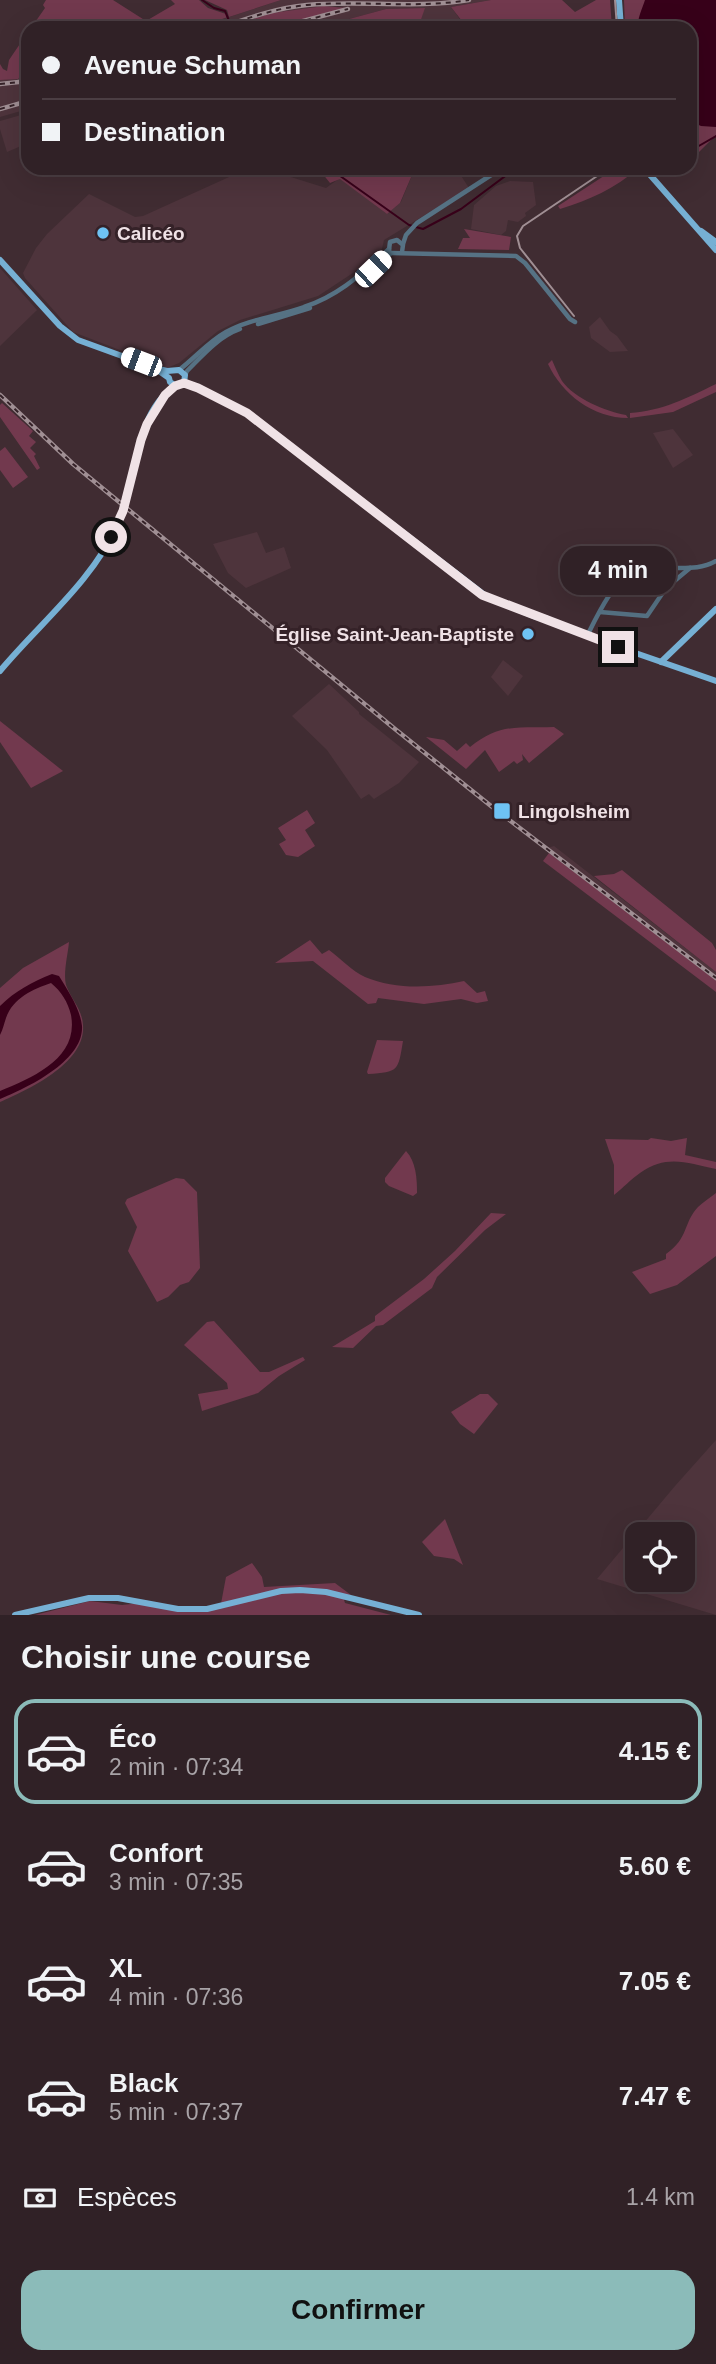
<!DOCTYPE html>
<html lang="fr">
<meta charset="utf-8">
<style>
body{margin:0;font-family:Arial,sans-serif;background:#3c2e32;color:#f1f3f6;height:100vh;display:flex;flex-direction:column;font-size:26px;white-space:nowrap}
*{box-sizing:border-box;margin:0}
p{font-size:23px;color:#a8a3a7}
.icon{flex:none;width:38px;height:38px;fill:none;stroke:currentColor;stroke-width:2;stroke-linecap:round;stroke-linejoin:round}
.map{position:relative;height:1615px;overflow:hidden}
.sheet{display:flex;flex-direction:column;background:#302126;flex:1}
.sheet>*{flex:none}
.guide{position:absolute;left:21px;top:21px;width:676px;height:154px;border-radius:21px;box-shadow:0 7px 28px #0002,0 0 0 2px #4b3e43;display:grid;align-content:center;height:154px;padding:0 21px;background:#302126}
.buttons{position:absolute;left:625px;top:1522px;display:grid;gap:14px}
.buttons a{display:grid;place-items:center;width:70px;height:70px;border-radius:14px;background:#302126;box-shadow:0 7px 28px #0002,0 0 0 2px #4b3e43;font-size:35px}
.end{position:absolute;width:32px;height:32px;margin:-16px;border:9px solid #f0e2e6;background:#111;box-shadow:0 0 0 4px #111}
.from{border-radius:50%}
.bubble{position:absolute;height:49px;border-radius:21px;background:#302126;box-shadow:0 7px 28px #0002,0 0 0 2px #4b3e43;font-size:23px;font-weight:700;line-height:49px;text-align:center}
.car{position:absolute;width:21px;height:42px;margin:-21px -10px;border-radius:9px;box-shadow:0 0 5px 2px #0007;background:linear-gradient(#fff 24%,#345 0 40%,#fff 0 76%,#345 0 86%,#fff 0)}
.guide b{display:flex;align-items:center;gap:24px;height:66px;font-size:26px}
.guide b+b{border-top:2px solid #4b3e43}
.guide i{width:18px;height:18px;background:#f1f3f6}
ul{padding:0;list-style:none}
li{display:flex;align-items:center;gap:21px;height:105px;margin:0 14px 10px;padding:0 7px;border:4px solid transparent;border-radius:21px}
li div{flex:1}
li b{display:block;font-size:26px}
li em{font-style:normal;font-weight:700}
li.current{border-color:#8bbbb9}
li>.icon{width:63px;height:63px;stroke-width:1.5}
h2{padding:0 21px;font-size:32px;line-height:84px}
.pay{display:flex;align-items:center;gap:18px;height:77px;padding:0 21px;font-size:26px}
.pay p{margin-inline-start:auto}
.action{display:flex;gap:14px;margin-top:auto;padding:14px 21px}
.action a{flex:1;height:80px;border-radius:21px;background:#8bbbb9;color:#111;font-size:28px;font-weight:700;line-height:80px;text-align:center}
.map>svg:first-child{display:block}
.built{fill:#4e343c;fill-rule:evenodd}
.green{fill:#72394e}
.water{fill:#370019}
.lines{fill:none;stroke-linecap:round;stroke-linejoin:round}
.stream{stroke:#370019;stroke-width:2}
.minor{stroke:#567284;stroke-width:4.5}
.major{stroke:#76b0d4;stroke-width:6}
.tram{stroke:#a08f94;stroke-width:2}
.rail-casing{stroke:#a08f94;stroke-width:4.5}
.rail{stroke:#352228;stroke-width:2;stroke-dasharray:5;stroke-linecap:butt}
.route{stroke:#f0e2e6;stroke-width:9}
.poi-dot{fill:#6ec2f3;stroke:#352228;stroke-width:2.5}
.labels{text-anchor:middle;stroke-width:6;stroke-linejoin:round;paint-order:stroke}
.poi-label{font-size:19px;font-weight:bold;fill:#f0e2e6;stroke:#352228;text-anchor:start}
</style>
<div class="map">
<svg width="716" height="1615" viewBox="0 0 716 1615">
<rect width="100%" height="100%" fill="#402c32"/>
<g class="built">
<path d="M 281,0 L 491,0 L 451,7 L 462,22 L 460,28 L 418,28 L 424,8 L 386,9 L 316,28 L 269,28 L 344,6 L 324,6 L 259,16 L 225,28 L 196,28 Z"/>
<path d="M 28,77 L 28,109 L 0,117 L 0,80 Z"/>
<path d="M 28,113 L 28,143 L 7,152 L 0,129 L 0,121 Z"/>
<path d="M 249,168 L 262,168 L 326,188 L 340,178 L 387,214 L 401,202 L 415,168 L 456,168 L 469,188 L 384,240 L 382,249 L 365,265 L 318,296 L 240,320 L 218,331 L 179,363 L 167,368 L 73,332 L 25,278 L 23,273 L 36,248 L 47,234 L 89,194 L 135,217 L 143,216 Z"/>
<path d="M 510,181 L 533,182 L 536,205 L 525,213 L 526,216 L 518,222 L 508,220 L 506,231 L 501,235 L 471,229 L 474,205 L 496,186 Z"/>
<path d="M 0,268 L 37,310 L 0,346 Z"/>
<path d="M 600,317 L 610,331 L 617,336 L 628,351 L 610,352 L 591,338 L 589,327 Z"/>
<path d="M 673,429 L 693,455 L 673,468 L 653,433 Z"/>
<path d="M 257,532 L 266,553 L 284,547 L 291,568 L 246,588 L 228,573 L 213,544 Z"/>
<path d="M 503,660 L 523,676 L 508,696 L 491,677 Z"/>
<path d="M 329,684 L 359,712 L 359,714 L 419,762 L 399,783 L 374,799 L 369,794 L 361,799 L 327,750 L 292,716 Z"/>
<path d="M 554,846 L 716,972 L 716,980 L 544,849 Z"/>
<path d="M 716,1440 L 716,1615 L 597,1579 L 675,1486 ZM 637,1535 L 682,1535 L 682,1580 L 637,1580 Z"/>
</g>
<g class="green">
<path d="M 46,0 L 113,0 L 146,21 L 175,4 L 171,0 L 199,0 L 208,8 L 226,14 L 228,17 L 196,28 L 31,28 L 45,8 L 43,5 Z"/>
<path d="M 205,0 L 281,0 L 229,17 L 227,10 Z"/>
<path d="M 491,0 L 562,0 L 575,12 L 596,0 L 610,0 L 612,28 L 460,28 L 462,21 L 451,7 Z"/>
<path d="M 624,0 L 716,0 L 716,135 L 695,156 L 690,152 L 690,28 L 625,28 Z"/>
<path d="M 324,6 L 346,8 L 269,28 L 225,28 L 272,13 Z"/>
<path d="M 425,8 L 418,28 L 316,28 L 386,9 Z"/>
<path d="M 28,32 L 28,67 L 18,79 L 0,80 L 0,64 L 3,69 L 7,71 L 9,60 Z"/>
<path d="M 318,168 L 415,168 L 400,203 L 387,214 L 340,179 L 330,183 Z"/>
<path d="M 616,168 L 638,168 C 615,189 589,200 560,209 L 558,206 Z"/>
<path d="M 464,229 L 511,237 L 509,250 L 458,249 L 463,238 L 470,238 Z"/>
<path d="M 552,360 C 555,367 558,374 562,381 C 575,399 605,411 626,415 L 628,418 C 593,418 562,394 548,364 Z"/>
<path d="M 716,384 L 716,392 L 673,412 L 630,418 L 630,413 C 662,411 687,398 716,384 Z"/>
<path d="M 2,403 L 33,431 L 29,436 L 36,442 L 30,448 L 36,454 L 34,456 L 40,468 L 37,470 L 0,417 L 0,405 Z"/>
<path d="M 5,447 L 28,477 L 13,488 L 0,470 L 0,451 Z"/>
<path d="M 0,721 L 63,771 L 31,788 L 0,742 Z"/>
<path d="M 554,727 L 564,734 L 529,763 L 522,754 L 523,760 L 517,764 L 514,761 L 499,772 L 485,750 L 466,769 L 426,737 L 444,740 L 457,751 L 466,743 L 470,747 C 500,723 518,728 554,727 Z"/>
<path d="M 307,810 L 315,823 L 305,830 L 315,846 L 298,857 L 286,855 L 279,844 L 286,840 L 278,828 Z"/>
<path d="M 549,853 L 716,980 L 716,992 L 543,861 Z"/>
<path d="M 622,870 L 712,943 L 716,950 L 716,972 L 594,876 L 614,874 Z"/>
<path d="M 310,940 L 322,954 L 329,950 C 340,958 352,971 365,977 C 395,990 433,988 464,981 L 477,993 L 485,991 L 488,1001 L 477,1003 L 461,999 L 424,1004 L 378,998 L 376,1003 L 368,1004 L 313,961 L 275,963 Z"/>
<path d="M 69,942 C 68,954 63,973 66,985 C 71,999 82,1009 83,1025 C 86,1063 29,1089 0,1102 L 0,988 L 23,968 Z"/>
<path d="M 377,1040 L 403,1041 C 398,1071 399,1072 368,1074 L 367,1072 Z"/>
<path d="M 651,1138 L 671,1141 L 687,1138 L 685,1155 L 716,1162 L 716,1169 C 687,1163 667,1154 640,1173 C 631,1179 623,1188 614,1195 L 614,1165 L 605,1139 L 648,1140 Z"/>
<path d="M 406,1151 C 416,1162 417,1178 417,1193 L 413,1196 L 389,1186 L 385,1182 L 385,1178 Z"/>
<path d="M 176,1178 L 184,1179 L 197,1192 L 200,1268 L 189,1282 L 180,1285 L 168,1297 L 157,1302 L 128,1251 L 137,1227 L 125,1203 L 127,1199 Z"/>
<path d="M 716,1193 L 716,1256 L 677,1285 L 650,1294 L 632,1272 L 666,1259 L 666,1254 C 689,1238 683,1223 698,1207 C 703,1202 710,1198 716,1193 Z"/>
<path d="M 491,1213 L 506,1214 L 485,1230 L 437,1277 L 432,1288 L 383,1325 L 376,1326 L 353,1348 L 332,1347 L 375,1321 L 375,1316 L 424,1279 L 455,1251 Z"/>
<path d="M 214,1321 L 260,1372 L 269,1372 L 303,1357 L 305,1360 L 279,1376 L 258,1393 L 202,1411 L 198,1394 L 228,1389 L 227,1383 L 184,1345 L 207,1322 Z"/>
<path d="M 480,1394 L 488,1394 L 498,1404 L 474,1434 L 460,1424 L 451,1412 Z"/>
<path d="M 445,1519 L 463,1565 L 454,1559 L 434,1556 L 422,1542 Z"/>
<path d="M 252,1563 L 262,1577 L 264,1587 L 335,1583 L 351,1595 L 344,1600 L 345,1603 L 391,1615 L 35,1615 L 90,1601 L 122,1605 L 140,1603 L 191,1611 L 220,1609 L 226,1577 Z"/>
</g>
<g class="water">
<path d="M 645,0 L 716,0 L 716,127 L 701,126 L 690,121 L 690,28 L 638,28 C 637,19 642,9 645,0 Z"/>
<path d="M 52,974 L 59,976 C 68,991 80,1008 82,1026 C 84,1061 27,1088 0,1099 L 0,1091 C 34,1077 79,1058 71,1015 C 68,1002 61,991 51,983 C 33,989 13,998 6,1018 C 4,1024 3,1029 0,1035 L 0,1006 C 15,991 32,982 52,974 Z"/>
</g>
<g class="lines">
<g class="stream">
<path d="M 202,0 L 214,8 L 225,11 L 232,28"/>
<path d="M 690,143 L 697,147 L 716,136"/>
<path d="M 329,168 L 409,225 L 423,229 L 461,209 L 516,168"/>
</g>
<g class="minor">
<path d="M 403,244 L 406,235 L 417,223 L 502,168"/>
<path d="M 389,250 L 390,242 L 397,240 L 403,245 L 402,252"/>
<path d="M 391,253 L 516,256 L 525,263 L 570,319 L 575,322"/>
<path d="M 365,276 L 391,253"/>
<path d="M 258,324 L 310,308"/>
<path d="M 179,370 C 195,358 208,342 226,332 C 249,319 279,316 304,307 C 340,295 361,274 389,249"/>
<path d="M 185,375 L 187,371 C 203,355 218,337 240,329"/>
<path d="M 600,612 L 647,616 L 666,588 L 690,568"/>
<path d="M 587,636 C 596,618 615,577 635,571 C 647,567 661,568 673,568 C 688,568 702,569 716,561"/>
</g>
<g class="major">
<path d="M 619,0 L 621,28"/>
<path d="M 644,168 L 716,250"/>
<path d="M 701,231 L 716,242"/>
<path d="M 0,260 L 60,326 L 78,340 L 155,368 L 167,371 L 179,370 L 185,375 L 184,383"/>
<path d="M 159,371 L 169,378 L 170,382 L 176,386"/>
<path d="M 184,383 L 198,388 L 247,413 L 487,597 L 536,617 L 546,618 L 555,624 L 595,639 L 716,681"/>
<path d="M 661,662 L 716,609"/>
<path d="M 0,671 C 40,623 92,582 118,524 C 137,482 133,414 175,386"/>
<path d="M 15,1615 L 89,1598 L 118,1598 L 178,1609 L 207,1609 L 281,1591 L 300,1590 L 326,1592 L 419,1615"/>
</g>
<g class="tram">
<path d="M 615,0 L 617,28"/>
<path d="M 574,316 L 520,248 L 517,236 L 523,226 L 609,168"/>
</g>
<defs>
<g id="rail">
<path d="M 219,28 C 248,18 276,8 307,5 C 361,0 415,9 469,0"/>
<path d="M 277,28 L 348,9"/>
<path d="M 0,84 L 28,81"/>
<path d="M 0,109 L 28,101"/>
<path d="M 0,395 L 73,464 L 395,729 L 491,806 L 716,978"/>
</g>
</defs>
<use href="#rail" class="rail-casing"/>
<use href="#rail" class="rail"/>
</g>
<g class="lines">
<path class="route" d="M 111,537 L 123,511 L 141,440 L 147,424 L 165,395 L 175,386 L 184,383 L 198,388 L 247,413 L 482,595 L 618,647"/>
</g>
<g class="poi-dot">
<circle cx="103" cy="233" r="7"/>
<circle cx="528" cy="634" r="7"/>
<rect x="493" y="802" width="18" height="18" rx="3.5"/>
</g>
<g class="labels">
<g class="poi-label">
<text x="117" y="240">Calicéo</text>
<text x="514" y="641" text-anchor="end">Église Saint-Jean-Baptiste</text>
<text x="518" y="818">Lingolsheim</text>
</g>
</g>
</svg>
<div class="buttons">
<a><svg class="icon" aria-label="locate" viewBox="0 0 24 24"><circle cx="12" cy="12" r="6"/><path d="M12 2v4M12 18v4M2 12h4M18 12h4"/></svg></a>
</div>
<i class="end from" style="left:111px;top:537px"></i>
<i class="end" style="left:618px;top:647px"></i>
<div class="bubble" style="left:560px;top:546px;width:116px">4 min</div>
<i class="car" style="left:373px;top:269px;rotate:46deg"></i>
<i class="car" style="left:141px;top:362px;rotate:291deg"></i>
<div class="guide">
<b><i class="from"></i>Avenue Schuman</b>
<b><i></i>Destination</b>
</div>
</div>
<section class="sheet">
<h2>Choisir une course</h2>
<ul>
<li class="current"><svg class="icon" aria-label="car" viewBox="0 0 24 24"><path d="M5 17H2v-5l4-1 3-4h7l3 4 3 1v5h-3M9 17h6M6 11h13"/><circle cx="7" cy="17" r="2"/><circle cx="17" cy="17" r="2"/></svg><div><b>Éco</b><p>2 min · 07:34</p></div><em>4.15 €</em></li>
<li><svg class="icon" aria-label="car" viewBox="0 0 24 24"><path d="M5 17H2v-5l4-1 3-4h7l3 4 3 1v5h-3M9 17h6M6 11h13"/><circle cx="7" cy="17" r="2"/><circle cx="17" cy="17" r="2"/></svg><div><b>Confort</b><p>3 min · 07:35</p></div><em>5.60 €</em></li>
<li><svg class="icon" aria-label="car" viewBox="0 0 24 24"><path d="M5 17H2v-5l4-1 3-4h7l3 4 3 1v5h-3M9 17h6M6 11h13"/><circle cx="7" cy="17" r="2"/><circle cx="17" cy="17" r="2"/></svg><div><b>XL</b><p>4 min · 07:36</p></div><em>7.05 €</em></li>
<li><svg class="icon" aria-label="car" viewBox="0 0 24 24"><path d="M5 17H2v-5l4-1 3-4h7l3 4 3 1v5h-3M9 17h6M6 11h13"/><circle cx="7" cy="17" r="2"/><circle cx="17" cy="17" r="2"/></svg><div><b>Black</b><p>5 min · 07:37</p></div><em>7.47 €</em></li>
</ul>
<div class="pay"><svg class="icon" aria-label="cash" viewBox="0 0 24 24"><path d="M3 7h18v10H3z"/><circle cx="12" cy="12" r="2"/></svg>Espèces<p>1.4 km</p></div>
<div class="action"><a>Confirmer</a></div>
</section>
